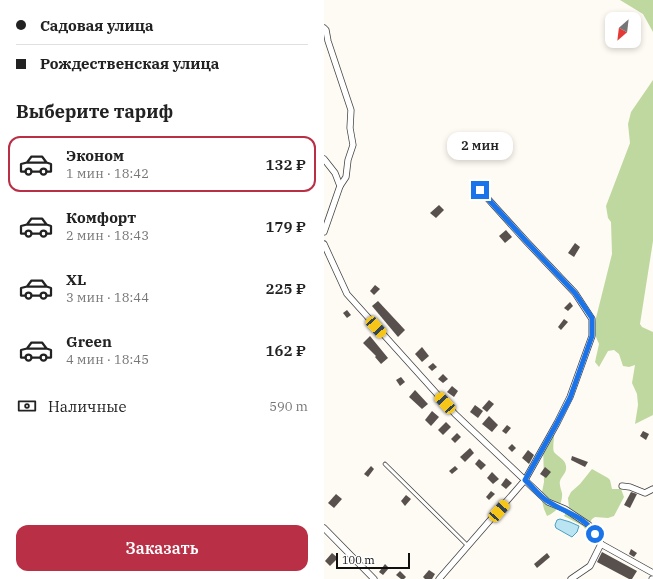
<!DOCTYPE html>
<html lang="ru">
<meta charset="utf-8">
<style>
body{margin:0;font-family:"IBM Plex Serif",serif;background:#f6f6f6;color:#222;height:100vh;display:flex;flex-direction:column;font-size:15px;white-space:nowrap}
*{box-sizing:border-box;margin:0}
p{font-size:13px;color:#767676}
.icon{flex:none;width:22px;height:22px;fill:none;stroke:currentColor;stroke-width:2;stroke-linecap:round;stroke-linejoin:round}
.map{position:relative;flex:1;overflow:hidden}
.side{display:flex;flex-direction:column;background:#fff;width:324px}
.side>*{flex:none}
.top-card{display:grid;align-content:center;height:88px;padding:0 16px;background:#fff}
.needle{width:26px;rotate:208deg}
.buttons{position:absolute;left:281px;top:12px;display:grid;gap:8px}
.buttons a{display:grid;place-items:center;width:36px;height:36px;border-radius:8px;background:#fff;box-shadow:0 2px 6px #0003;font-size:20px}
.scale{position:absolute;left:12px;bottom:10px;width:74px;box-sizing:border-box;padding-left:4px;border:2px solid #101010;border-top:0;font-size:11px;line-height:14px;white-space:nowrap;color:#101010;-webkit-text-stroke:3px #fff;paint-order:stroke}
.end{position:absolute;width:18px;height:18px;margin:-9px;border:5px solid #1a73e8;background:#fff;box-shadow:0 0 0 2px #fff}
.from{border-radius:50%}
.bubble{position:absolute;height:28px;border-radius:12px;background:#fff;box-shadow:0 2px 6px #0003;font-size:13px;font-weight:600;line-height:28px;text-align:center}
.car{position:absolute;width:12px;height:24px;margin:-12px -6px;border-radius:5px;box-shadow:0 0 3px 1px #0007;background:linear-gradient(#f5c518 24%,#345 0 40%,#f5c518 0 76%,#345 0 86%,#f5c518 0)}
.top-card b{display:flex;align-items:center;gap:14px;height:38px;font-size:15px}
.top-card b+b{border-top:1px solid #e0e0e0}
.top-card i{width:10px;height:10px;background:#222}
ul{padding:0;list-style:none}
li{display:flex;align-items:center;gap:12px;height:56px;margin:0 8px 6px;padding:0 8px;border:2px solid transparent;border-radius:12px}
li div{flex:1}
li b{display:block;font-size:15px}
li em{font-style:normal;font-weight:600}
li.on{border-color:#b92f45}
li>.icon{width:36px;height:36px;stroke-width:1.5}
h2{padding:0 16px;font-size:18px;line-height:48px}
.pay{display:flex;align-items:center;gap:10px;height:44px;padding:0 16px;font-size:15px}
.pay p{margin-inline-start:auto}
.cta{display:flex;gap:8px;margin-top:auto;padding:8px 16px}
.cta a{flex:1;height:46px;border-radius:12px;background:#b92f45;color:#fff;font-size:16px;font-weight:600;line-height:46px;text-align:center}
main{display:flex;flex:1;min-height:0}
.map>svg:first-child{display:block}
.forest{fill:#bfd89f}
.water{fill:#bbe4f3;stroke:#46a1c6}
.building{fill:#58504d}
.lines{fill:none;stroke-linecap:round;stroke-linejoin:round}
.lane-casing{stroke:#434343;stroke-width:4.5}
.street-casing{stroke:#434343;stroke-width:7}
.lane{stroke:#fff;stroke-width:3}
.street{stroke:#fff;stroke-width:5.5}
.route{stroke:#1a73e8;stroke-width:5}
</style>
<main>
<section class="side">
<div class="top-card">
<b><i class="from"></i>Садовая улица</b>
<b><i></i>Рождественская улица</b>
</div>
<h2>Выберите тариф</h2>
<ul>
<li class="on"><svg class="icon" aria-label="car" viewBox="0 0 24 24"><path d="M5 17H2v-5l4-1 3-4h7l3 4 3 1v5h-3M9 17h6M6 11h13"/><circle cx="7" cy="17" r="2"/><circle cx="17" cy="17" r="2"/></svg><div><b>Эконом</b><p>1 мин · 18:42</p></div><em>132 ₽</em></li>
<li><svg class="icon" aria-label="car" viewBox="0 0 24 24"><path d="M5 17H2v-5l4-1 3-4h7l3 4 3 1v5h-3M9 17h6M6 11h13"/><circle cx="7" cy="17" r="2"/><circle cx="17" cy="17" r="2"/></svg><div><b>Комфорт</b><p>2 мин · 18:43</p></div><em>179 ₽</em></li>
<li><svg class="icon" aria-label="car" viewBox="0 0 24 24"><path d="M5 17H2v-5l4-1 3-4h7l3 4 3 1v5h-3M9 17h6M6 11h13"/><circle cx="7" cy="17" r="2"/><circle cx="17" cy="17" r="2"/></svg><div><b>XL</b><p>3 мин · 18:44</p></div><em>225 ₽</em></li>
<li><svg class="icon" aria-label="car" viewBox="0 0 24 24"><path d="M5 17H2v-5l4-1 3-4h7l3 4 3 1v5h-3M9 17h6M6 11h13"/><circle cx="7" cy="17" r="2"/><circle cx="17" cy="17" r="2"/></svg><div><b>Green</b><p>4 мин · 18:45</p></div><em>162 ₽</em></li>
</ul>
<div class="pay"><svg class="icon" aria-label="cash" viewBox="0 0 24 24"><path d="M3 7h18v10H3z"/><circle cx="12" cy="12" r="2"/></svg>Наличные<p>590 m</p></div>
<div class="cta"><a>Заказать</a></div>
</section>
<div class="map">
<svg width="329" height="579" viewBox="0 0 329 579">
<rect width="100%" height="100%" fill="#fefbf4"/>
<g class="forest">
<path d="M 296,0 L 329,0 L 329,32 L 319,14 Z"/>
<path d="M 329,80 L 329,241 L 316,324 L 318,327 L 329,332 L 329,415 L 311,424 L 314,405 L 313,394 L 308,383 L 311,365 L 305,367 L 299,366 L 295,354 L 290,350 L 284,351 L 275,367 L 271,362 L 275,344 L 269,330 L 288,254 L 287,222 L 284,218 L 282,206 L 306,143 L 304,124 L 307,112 Z"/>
<path d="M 230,430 C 231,435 228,448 230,452 C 234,457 241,459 242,466 C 243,473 238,475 236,481 C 235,484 237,489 238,493 C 239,503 233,512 223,516 L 220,509 L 217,497 L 220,482 L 219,444 Z"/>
<path d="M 268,469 L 284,478 L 286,480 L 288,489 L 297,489 L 300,497 L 290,516 L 284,518 L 271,517 L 268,519 L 262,530 L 259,526 L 240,516 L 245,508 L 244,498 L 247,492 L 256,484 Z"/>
</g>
<path class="water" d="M 236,519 L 246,522 L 255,526 L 253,532 L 248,537 L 232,528 L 231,525 L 233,520 Z"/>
<g class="building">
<path d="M 115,205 L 120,210 L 112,218 L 106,213 Z"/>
<path d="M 182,230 L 188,237 L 181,243 L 175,236 Z"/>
<path d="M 251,243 L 256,247 L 250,257 L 244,253 Z"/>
<path d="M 51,285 L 56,289 L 50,295 L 46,291 Z"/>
<path d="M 54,301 L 81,330 L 74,337 L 48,306 Z"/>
<path d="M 246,302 L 249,306 L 244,311 L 240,308 Z"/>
<path d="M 23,310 L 27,315 L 23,318 L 19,313 Z"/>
<path d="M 240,319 L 244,322 L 237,330 L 234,327 Z"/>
<path d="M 46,336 L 64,358 L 57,364 L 51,357 L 52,356 L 39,343 Z"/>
<path d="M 98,347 L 105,356 L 98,362 L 91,354 Z"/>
<path d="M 109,363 L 113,367 L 108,371 L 104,367 Z"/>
<path d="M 119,374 L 124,379 L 119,383 L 114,379 Z"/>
<path d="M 77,377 L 81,382 L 76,386 L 72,380 Z"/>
<path d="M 128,386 L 134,391 L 130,397 L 123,392 Z"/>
<path d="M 91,390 L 104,404 L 98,409 L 85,397 Z"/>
<path d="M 165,400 L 170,404 L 163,412 L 158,408 Z"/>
<path d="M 151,405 L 159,411 L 154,418 L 146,412 Z"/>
<path d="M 108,411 L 115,417 L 107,426 L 101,420 Z"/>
<path d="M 165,416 L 174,425 L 168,432 L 158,424 Z"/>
<path d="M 122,422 L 127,427 L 119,435 L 114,430 Z"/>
<path d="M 183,425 L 187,428 L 182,434 L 178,431 Z"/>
<path d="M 319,431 L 325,434 L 322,440 L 316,436 Z"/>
<path d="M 133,433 L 137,437 L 131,443 L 127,439 Z"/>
<path d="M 188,444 L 192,448 L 188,452 L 184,448 Z"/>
<path d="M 146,448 L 150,453 L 141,462 L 136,457 Z"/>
<path d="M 204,450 L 210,455 L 205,464 L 198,458 Z"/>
<path d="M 248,456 L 264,462 L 261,467 L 247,460 Z"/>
<path d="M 155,459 L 162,465 L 157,470 L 151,464 Z"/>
<path d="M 47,466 L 50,469 L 44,477 L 40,474 Z"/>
<path d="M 131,466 L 134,469 L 128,474 L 125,471 Z"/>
<path d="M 221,467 L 227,472 L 222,478 L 216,474 Z"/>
<path d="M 168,472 L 175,479 L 169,484 L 163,478 Z"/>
<path d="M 182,478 L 188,483 L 182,489 L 177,485 Z"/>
<path d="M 167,491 L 171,494 L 165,500 L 162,497 Z"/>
<path d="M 307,492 L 313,494 L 306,508 L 300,505 Z"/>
<path d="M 12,494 L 18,499 L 10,508 L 4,503 Z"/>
<path d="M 82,495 L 87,499 L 81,506 L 77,501 Z"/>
<path d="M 307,549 L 313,553 L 310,557 L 305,554 Z"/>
<path d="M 278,552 L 313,571 L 308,579 L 305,579 L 273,562 Z"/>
<path d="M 8,553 L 14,558 L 6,566 L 1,561 Z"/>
<path d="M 223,553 L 226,557 L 213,568 L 210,564 Z"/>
<path d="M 61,564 L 65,568 L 59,575 L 55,572 Z"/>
<path d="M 105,570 L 111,574 L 108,579 L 101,579 L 99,577 Z"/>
<path d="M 76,571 L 82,577 L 80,579 L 77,579 L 72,575 Z"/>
</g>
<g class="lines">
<defs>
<path id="lane" d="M 61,464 L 144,546"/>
<g id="street">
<path d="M 0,28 L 2,30 L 4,41 L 27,110 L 26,128 L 29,145 L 24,160 L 22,177 L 16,186"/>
<path d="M 0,159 L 11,173 L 16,186 L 0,232"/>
<path d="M 0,244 L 23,294 L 131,414 L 224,502 L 241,509 L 265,525 L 277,544 L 329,573"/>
<path d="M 298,486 L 306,487 L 321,493 L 329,489"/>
<path d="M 0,528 L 50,579"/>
<path d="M 115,579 L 201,480 L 233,423 L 246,397 L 268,336 L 268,319 L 251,293 L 202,241 L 156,190"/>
<path d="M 247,579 L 266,566 L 277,544"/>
<path d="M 328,579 L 329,579"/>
</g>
</defs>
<use href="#lane" class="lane-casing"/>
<use href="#street" class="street-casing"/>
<use href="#lane" class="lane"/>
<use href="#street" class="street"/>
</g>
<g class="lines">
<path class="route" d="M 156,190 L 202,241 L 251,293 L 268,318 L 268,336 L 246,398 L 233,423 L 201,480 C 209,487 216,497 225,502 C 242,513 260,516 271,534"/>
</g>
</svg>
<div class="buttons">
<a><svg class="needle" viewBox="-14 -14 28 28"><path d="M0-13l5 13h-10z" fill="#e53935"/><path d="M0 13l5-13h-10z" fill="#767676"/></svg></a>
</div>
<div class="scale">100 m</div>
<i class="end from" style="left:271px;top:534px"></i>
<i class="end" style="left:156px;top:190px"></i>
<div class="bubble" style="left:123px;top:132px;width:66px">2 мин</div>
<i class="car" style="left:52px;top:327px;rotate:138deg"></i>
<i class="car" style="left:121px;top:403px;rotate:318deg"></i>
<i class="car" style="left:175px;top:511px;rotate:41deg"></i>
</div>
</main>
